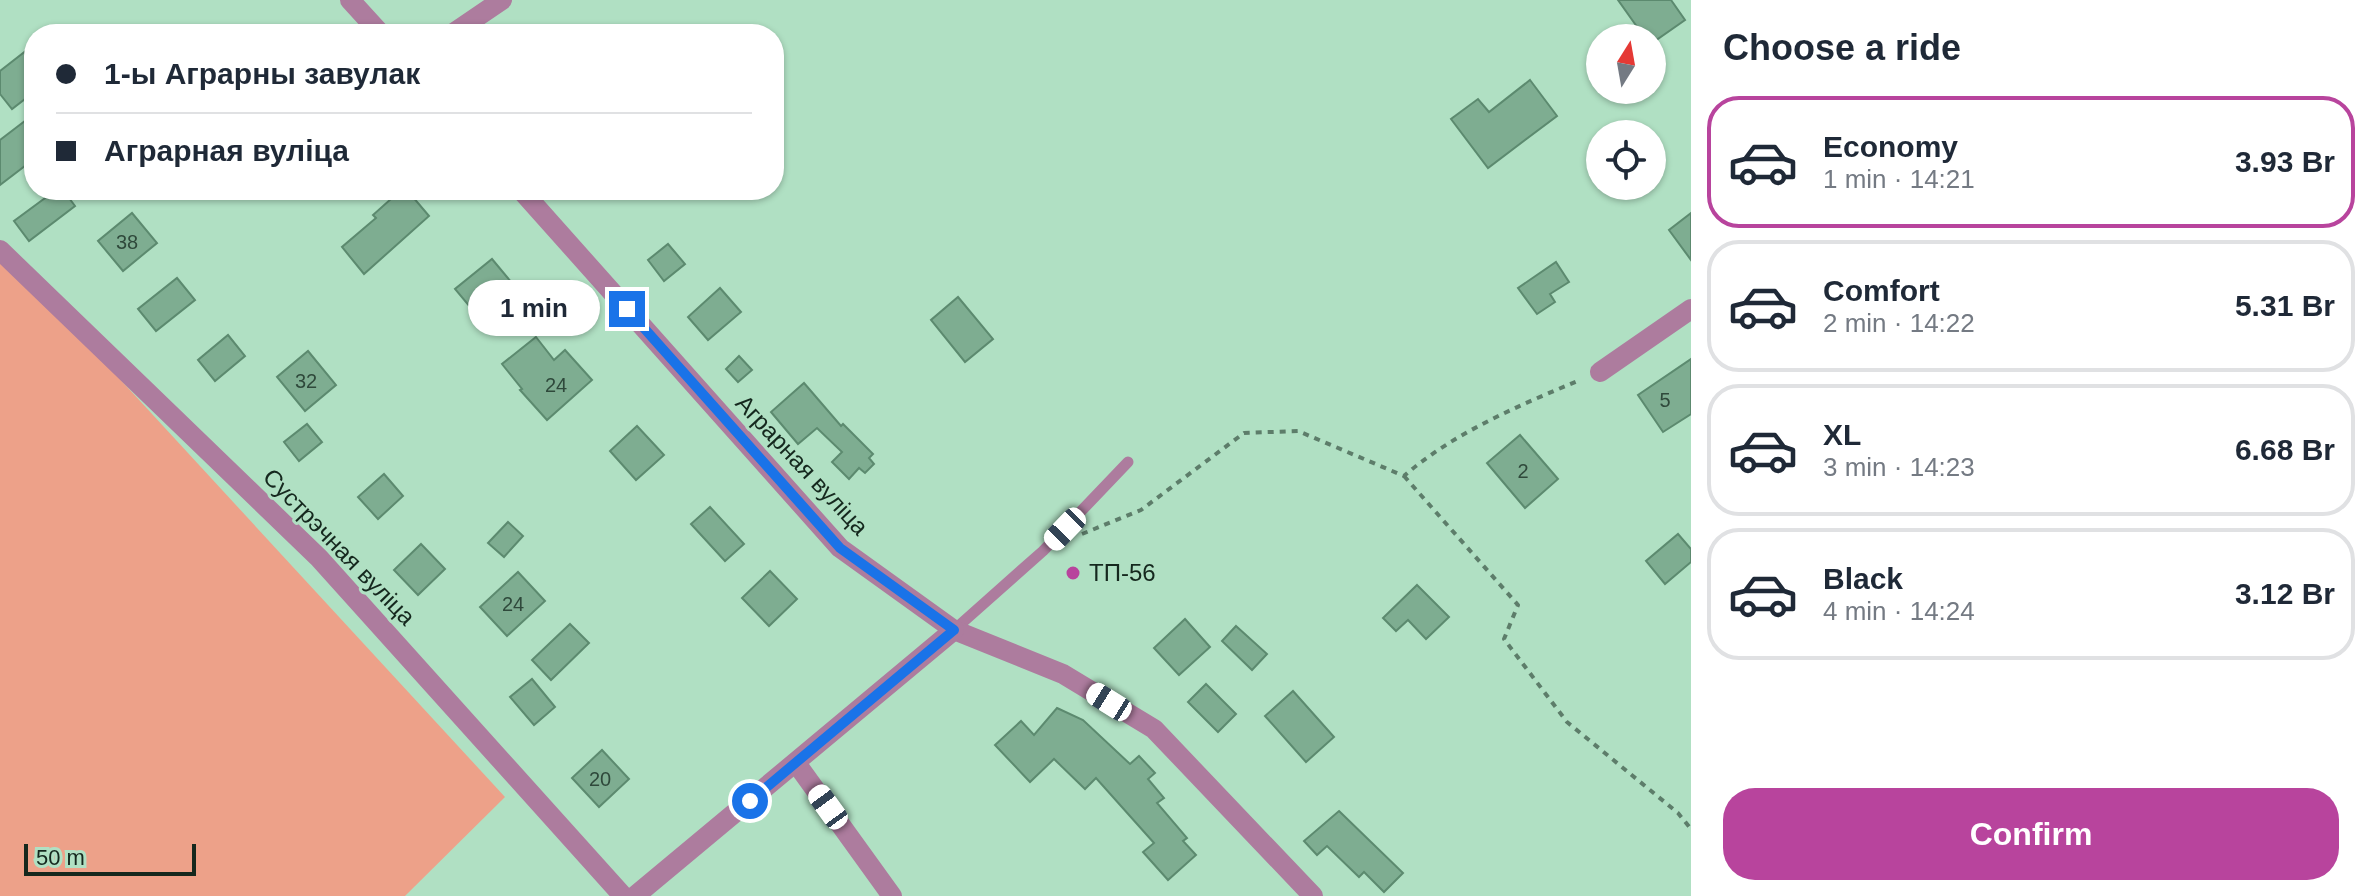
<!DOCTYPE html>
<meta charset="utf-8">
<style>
body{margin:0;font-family:Helvetica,sans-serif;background:#f2f2f3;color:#1f2937;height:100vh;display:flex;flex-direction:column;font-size:30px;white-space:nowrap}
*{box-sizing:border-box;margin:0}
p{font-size:26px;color:#747a83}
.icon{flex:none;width:44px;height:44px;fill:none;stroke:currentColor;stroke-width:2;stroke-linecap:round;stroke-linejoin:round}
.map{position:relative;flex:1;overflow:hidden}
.side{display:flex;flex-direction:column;background:#fff;width:680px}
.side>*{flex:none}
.hud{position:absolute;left:24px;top:24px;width:760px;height:176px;border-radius:32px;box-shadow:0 2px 6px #0004;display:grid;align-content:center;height:176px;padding:0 32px;background:#fff}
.needle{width:52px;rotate:11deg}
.fabs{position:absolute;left:1586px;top:24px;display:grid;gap:16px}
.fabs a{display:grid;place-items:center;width:80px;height:80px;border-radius:50%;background:#fff;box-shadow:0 2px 6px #0004;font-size:40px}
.scale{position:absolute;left:24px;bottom:20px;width:172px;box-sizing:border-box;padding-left:8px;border:4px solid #15281e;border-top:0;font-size:22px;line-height:28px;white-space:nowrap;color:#15281e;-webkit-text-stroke:6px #b0e0c3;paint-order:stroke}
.end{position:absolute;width:36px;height:36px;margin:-18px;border:10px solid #1a73e8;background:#fff;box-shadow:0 0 0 4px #fff}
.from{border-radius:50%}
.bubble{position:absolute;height:56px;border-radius:28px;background:#fff;box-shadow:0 2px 6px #0004;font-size:26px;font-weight:700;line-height:56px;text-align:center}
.car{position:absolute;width:24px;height:48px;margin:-24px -12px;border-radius:10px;box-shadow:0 0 6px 2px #0007;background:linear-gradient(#fff 24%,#345 0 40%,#fff 0 76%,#345 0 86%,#fff 0)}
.hud b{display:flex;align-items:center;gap:28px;height:76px;font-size:30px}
.hud b+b{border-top:2px solid #e0e1e3}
.hud i{width:20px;height:20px;background:#1f2937}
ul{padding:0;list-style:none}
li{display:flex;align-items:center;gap:24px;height:132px;margin:0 16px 12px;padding:0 16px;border:4px solid #e0e1e3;border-radius:32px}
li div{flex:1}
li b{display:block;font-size:30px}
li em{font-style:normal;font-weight:700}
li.active{border-color:#b8449d}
li>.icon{width:72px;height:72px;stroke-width:1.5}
h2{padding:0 32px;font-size:36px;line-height:96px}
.cta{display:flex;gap:16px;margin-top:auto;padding:16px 32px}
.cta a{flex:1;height:92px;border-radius:32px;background:#b8449d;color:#fff;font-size:32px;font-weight:700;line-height:92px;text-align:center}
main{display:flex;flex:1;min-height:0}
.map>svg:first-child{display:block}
.green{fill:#eda189}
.building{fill:#7ead91;stroke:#5c8a6f;stroke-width:2}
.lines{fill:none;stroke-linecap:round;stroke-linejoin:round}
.path{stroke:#5d7d6a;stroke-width:4;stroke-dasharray:6 6;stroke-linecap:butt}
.service{stroke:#ad7c9e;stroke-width:11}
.minor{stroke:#ad7c9e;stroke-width:20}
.route{stroke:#1a73e8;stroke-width:10}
.poi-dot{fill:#b8449d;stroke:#b0e0c3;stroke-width:3}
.labels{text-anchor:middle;stroke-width:6;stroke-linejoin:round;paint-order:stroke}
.number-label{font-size:20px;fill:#2f493b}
.street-label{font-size:24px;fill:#15281e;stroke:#b0e0c3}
.poi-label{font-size:24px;fill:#15281e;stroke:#b0e0c3;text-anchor:start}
</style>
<main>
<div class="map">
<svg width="1691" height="896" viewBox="0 0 1691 896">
<rect width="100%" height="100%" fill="#b0e0c3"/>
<path class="green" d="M 0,249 L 505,797 L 405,896 L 0,896 Z"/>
<g class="building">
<path d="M 1618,0 L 1671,0 L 1685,20 L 1652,43 L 1652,38 L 1645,38 Z"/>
<path d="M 27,50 L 34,60 L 34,92 L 12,109 L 0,94 L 0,71 Z"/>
<path d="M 1530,80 L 1557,116 L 1488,168 L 1451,119 L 1478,99 L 1489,112 Z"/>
<path d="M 34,114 L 34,159 L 0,185 L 0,140 Z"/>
<path d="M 56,190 L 63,190 L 75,206 L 29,241 L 14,221 Z"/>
<path d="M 401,190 L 407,190 L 429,216 L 364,274 L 342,247 L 376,218 L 373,215 Z"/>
<path d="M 132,213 L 157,243 L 123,271 L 98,241 Z"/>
<path d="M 1691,213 L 1691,260 L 1669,230 Z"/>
<path d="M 668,244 L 685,264 L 664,281 L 648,260 Z"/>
<path d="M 492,259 L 517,289 L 481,320 L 455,289 Z"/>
<path d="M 1556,262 L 1569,282 L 1550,294 L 1555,302 L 1537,314 L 1518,288 Z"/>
<path d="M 177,278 L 195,300 L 156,331 L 138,309 Z"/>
<path d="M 720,288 L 741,312 L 708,340 L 688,317 Z"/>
<path d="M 958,297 L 993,339 L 965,362 L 931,320 Z"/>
<path d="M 228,335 L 245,356 L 215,381 L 198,360 Z"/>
<path d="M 536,337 L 554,360 L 565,350 L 592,380 L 547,420 L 520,390 L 522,389 L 502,364 Z"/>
<path d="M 308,351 L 336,385 L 305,411 L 277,377 Z"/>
<path d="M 739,356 L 752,370 L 738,382 L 726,369 Z"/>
<path d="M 1691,359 L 1691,414 L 1663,432 L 1638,395 Z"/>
<path d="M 804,383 L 841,426 L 843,424 L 873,454 L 869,458 L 874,464 L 865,473 L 859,468 L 849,479 L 832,462 L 842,452 L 817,428 L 798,444 L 771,412 Z"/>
<path d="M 307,424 L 322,442 L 299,461 L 284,442 Z"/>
<path d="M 637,426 L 664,455 L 636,480 L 610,451 Z"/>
<path d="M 1520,435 L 1558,479 L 1525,508 L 1487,463 Z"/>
<path d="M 384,474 L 403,496 L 378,519 L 358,497 Z"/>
<path d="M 710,507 L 744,544 L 725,561 L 691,524 Z"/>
<path d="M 508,522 L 523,536 L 504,557 L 488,543 Z"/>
<path d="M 1678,534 L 1691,549 L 1691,562 L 1665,584 L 1646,561 Z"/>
<path d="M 421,544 L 445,569 L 418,595 L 394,570 Z"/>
<path d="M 770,571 L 797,599 L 769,626 L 742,598 Z"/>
<path d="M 518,572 L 545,601 L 507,636 L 480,607 Z"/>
<path d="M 1417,585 L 1449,617 L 1426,639 L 1408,620 L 1396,631 L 1383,618 Z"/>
<path d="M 1185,619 L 1210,647 L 1179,675 L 1154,648 Z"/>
<path d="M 570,624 L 589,643 L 551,680 L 532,660 Z"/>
<path d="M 1236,626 L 1267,654 L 1252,670 L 1222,641 Z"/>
<path d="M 532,679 L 555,707 L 534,725 L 510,697 Z"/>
<path d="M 1206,684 L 1236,714 L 1218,732 L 1188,702 Z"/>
<path d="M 1293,691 L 1334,737 L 1306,762 L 1265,716 Z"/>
<path d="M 1057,708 L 1083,720 L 1130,764 L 1139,756 L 1155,773 L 1148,779 L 1164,798 L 1157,803 L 1187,838 L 1183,841 L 1196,855 L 1168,880 L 1143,852 L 1154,843 L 1096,778 L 1085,789 L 1054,759 L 1030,782 L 995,745 L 1021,721 L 1034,735 Z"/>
<path d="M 602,750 L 629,779 L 599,807 L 572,778 Z"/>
<path d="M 1339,811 L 1403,873 L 1384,892 L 1364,872 L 1359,877 L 1327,846 L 1317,855 L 1304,841 Z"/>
</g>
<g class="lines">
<g class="path">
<path d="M 1404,476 L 1518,605 L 1504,639 L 1567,722 L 1678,813 L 1691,829"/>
<path d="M 1082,534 L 1141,510 L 1244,433 L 1298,431 L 1404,476 C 1453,433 1520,405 1580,380"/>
</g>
<path class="service" d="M 954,630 L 1043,551 L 1128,462"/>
<g class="minor">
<path d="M 350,0 L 381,34"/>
<path d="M 452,34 L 502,0"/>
<path d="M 521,190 L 840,548 L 954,630 L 1063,674 L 1154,729 L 1313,896"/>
<path d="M 0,250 L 319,558 L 623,896"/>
<path d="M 1600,372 L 1691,309"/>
<path d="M 796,763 L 892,896"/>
<path d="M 635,896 L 954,630"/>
</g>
</g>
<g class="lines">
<path class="route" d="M 627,309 L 840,548 L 954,630 L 750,801"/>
</g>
<circle class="poi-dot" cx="1073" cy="573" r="8"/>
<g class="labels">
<g class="number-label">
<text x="127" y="249">38</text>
<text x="306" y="388">32</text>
<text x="556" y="392">24</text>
<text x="1665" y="407">5</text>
<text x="1523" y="478">2</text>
<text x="513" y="611">24</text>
<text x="600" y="786">20</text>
</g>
<g class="street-label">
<text transform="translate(802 465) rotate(47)" y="8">Аграрная вуліца</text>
<text transform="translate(339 547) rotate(46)" y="8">Сустрэчная вуліца</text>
</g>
<g class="poi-label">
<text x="1089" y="581">ТП-56</text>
</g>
</g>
</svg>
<div class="fabs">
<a><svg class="needle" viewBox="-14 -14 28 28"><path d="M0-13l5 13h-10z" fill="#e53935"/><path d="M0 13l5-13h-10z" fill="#747a83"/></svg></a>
<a><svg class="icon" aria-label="locate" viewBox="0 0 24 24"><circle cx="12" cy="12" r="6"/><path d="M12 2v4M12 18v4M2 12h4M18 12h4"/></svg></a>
</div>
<div class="scale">50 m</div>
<i class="end from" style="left:750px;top:801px"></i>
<i class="end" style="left:627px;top:309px"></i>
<div class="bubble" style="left:468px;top:280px;width:132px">1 min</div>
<i class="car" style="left:1065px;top:529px;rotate:224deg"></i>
<i class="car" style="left:1109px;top:702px;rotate:302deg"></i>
<i class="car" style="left:828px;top:807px;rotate:324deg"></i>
<div class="hud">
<b><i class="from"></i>1-ы Аграрны завулак</b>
<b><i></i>Аграрная вуліца</b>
</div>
</div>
<section class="side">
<h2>Choose a ride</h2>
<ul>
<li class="active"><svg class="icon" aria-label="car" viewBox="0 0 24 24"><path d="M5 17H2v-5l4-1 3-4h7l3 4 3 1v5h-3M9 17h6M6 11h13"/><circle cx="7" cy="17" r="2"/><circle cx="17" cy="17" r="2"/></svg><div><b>Economy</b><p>1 min · 14:21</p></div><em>3.93 Br</em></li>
<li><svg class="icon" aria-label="car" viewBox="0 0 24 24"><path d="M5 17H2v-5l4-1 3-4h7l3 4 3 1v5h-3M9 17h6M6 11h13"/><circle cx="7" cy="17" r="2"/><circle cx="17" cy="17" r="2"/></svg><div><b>Comfort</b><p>2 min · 14:22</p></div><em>5.31 Br</em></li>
<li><svg class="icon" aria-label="car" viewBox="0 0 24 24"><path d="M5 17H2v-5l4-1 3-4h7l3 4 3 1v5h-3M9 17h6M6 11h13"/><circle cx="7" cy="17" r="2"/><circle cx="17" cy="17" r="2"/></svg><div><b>XL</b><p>3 min · 14:23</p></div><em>6.68 Br</em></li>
<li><svg class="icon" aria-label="car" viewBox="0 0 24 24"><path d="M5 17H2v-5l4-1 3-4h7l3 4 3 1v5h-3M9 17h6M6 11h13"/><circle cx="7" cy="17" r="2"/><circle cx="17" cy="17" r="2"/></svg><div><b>Black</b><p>4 min · 14:24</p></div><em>3.12 Br</em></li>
</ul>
<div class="cta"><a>Confirm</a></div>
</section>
</main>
